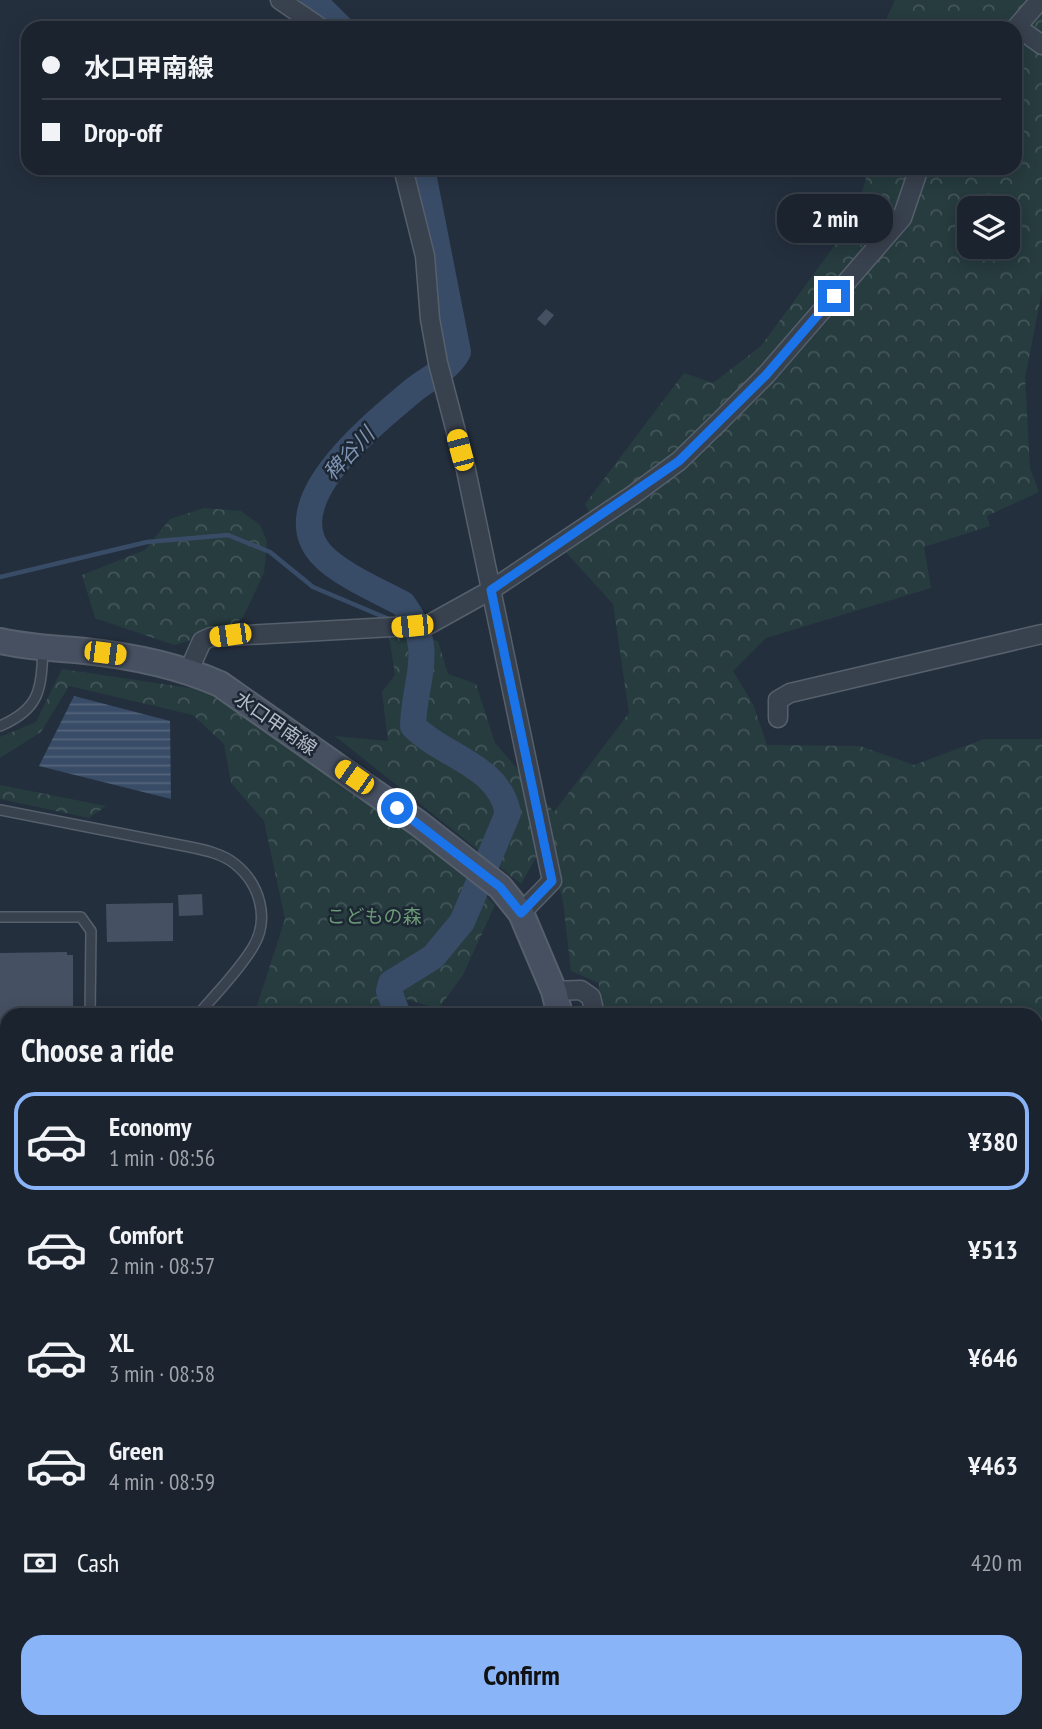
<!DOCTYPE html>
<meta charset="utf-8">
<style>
body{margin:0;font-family:"PT Sans Narrow","Noto Sans JP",sans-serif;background:#242b36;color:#f1f3f6;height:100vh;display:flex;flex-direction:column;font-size:26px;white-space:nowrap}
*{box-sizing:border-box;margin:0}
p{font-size:23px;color:#a0a4aa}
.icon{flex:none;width:38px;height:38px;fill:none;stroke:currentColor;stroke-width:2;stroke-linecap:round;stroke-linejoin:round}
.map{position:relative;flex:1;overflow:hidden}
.drawer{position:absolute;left:0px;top:1008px;width:1043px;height:721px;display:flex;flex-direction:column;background:#1b232e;border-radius:21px 21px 0 0;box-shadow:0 4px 18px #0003,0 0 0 2px #39404a}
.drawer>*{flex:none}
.hud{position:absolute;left:21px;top:21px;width:1001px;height:154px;border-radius:21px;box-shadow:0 4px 18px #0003,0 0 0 2px #39404a;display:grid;align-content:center;height:154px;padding:0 21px;background:#1b232e}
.buttons{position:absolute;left:957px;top:196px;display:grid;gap:14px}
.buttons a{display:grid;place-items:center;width:63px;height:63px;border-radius:14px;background:#1b232e;box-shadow:0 4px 18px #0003,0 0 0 2px #39404a;font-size:35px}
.end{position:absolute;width:32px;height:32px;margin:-16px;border:9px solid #1a73e8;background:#fff;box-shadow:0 0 0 4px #fff}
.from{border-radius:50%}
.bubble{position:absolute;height:49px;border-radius:21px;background:#1b232e;box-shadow:0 4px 18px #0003,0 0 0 2px #39404a;font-size:23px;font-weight:700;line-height:49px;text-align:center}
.car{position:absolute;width:21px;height:42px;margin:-21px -10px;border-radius:9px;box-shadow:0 0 5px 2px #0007;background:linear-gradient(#f5c518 24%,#345 0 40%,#f5c518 0 76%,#345 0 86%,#f5c518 0)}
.hud b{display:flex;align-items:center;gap:24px;height:66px;font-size:26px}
.hud b+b{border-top:2px solid #39404a}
.hud i{width:18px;height:18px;background:#f1f3f6}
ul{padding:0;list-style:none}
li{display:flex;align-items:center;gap:21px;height:98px;margin:0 14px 10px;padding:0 7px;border:4px solid transparent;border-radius:21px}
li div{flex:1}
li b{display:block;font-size:26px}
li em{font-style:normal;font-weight:700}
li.current{border-color:#8ab4f8}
li>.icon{width:63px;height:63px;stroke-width:1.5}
h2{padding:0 21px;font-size:32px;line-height:84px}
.pay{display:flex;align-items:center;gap:18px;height:77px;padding:0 21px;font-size:26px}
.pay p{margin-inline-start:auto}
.button{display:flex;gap:14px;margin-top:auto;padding:14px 21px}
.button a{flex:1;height:80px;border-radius:21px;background:#8ab4f8;color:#111;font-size:28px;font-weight:700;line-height:80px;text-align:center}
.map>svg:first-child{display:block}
.forest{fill:url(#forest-crowns);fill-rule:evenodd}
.water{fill:url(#water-rules)}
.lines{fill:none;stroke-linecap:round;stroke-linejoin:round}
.stream{stroke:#394c67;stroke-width:4.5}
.river{stroke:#394c67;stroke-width:26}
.building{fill:#455162}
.lane-casing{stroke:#565f6c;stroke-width:12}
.street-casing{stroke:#565f6c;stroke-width:21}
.secondary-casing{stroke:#565f6c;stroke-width:28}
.lane{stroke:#38414e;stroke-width:9}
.street{stroke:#38414e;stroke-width:18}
.secondary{stroke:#465061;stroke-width:24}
.route{stroke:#1a73e8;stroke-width:9}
.labels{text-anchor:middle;stroke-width:5;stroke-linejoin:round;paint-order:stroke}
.street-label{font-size:19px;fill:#b4bcc9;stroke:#1d2633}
.park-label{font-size:19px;fill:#6b9a76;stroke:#1d2633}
.water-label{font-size:21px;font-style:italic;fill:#7c92b1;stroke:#1d2633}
</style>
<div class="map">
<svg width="1042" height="1729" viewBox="0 0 1042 1729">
<defs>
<pattern id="forest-crowns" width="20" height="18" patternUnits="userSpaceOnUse" patternTransform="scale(1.75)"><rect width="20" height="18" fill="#263c3f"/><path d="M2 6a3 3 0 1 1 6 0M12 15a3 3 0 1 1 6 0" fill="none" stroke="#435659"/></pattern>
<pattern id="water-rules" width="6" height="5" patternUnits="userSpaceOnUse" patternTransform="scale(1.75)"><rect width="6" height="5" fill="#394c67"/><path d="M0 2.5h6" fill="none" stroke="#53647b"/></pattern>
</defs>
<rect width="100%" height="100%" fill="#242f3e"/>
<g class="forest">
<path d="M 895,0 L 1042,0 L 1042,291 L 1025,378 L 1030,468 L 1039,492 L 987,516 L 990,526 L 924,547 L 931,588 L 766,638 L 733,671 L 753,704 L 767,745 L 860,746 L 914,765 L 984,739 L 1042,739 L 1042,1539 L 1036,1542 L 1036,1015 L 599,1015 L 599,983 L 571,971 L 563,902 L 547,838 L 521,884 L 335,736 L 388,741 L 382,692 L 395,675 L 389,636 L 438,641 L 448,674 L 476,684 L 495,743 L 554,812 L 629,713 L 613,604 L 562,548 L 594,523 L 585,504 L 684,373 L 713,383 L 761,346 L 854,219 L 869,168 L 1015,168 L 1015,28 L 882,28 ZM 970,208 L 1008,208 L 1008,247 L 970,247 Z"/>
<path d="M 204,508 L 241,511 L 260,525 L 267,541 L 264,573 L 242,619 L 215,633 L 174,645 L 95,618 L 82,575 L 145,550 L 170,519 Z"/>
<path d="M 62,669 L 210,691 L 389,808 L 495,905 L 463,975 L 438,1009 L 406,999 L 403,1012 L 407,1015 L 254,1015 L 285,919 L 264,821 L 231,783 L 224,744 L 193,715 L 69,686 L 41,732 L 0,758 L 0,737 L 36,722 Z"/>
<path d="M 0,785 L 106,806 L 89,818 L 0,799 Z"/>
<path d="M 0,1173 L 7,1178 L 7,1693 L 0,1693 Z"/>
<path d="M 44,1722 L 489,1722 L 482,1729 L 44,1729 Z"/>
<path d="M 673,1722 L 775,1722 L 803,1729 L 674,1729 Z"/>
</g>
<path class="water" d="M 74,696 L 170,721 L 171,799 L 39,766 Z"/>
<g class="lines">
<path class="stream" d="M 0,577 L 147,542 L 228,535 L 270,552 L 313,587 L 391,620 L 410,614"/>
<g class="river">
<path d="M 313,0 L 341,28"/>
<path d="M 398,1015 L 389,991 L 391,983 L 433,957 L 462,922 L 508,813 C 499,765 443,757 413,726 C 414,679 437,650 403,604 C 379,591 339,574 321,554 C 274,502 376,422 410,393 C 426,379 448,371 458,352 L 422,168"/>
<path d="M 690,1722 L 690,1729"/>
</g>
</g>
<g class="building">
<path d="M 546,309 L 554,315 L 545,326 L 537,319 Z"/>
<path d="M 202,894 L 203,915 L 179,916 L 178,895 Z"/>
<path d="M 173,903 L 173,941 L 107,942 L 106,904 Z"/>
<path d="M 67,952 L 67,955 L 73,955 L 73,1015 L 7,1015 L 7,1047 L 0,1047 L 0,953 Z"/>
<rect x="0" y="1697" width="7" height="19"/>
</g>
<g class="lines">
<defs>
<g id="lane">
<path d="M 0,726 C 40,709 41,690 43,650"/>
<path d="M 0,810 L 190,847 C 205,850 223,854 235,864 C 260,884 270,919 253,947 C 238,972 216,993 198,1015"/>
<path d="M 0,917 L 81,917 L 91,931 L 90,1015"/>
<path d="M 0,1099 L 7,1099"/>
</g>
<g id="street">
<path d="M 280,0 L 321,28"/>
<path d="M 1017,27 L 1042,45"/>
<path d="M 1015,29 L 1040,0"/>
<path d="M 403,168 L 425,256 L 430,319 L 438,363 L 466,470 L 552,881 L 521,913"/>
<path d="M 189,670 L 202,641 L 211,637 L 428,625 L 491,590 L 633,495 L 679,461 L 719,422 L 766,375 L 902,218 L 919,168"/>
<path d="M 778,718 L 778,700 L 790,693 L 1042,634"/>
<path d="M 554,991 L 581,990 L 591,997 L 595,1015"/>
<path d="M 1036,1444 L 1042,1455"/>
</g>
<g id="secondary">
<path d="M 0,641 C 31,648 54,648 85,651 C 132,656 177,665 220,684 L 418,823 L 500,887 L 521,913 L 554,991 L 560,1015"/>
<path d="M 607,1722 L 608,1729"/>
</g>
</defs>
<use href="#lane" class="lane-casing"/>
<use href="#street" class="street-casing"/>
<use href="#secondary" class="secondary-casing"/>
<use href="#lane" class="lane"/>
<use href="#street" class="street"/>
<use href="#secondary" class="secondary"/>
</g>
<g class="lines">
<path class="route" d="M 397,808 L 500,887 L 521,913 L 552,881 L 491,590 L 679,461 L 766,375 L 834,296"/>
</g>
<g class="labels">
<g class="street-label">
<text transform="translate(276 723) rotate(35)" y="7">水口甲南線</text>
</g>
<g class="park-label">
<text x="374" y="923">こどもの森</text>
</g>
<g class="water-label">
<text transform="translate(349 454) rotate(-47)" y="7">稗谷川</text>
</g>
</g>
</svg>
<div class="buttons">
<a><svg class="icon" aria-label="layers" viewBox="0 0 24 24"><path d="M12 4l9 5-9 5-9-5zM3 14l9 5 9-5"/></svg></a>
</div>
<i class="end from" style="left:397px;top:808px"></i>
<i class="end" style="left:834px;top:296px"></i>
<div class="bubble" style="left:777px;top:194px;width:116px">2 min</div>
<i class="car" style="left:460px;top:450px;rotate:345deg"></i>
<i class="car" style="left:412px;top:626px;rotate:264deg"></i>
<i class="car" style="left:230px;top:635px;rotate:262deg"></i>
<i class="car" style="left:105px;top:653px;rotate:97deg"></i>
<i class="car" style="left:354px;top:777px;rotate:305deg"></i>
<div class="hud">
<b><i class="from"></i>水口甲南線</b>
<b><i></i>Drop-off</b>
</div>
<section class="drawer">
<h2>Choose a ride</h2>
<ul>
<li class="current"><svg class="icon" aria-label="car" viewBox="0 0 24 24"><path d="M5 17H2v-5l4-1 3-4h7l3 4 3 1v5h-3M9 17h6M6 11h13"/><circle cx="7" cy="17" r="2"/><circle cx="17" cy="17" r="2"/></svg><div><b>Economy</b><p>1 min · 08:56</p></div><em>¥380</em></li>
<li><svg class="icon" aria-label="car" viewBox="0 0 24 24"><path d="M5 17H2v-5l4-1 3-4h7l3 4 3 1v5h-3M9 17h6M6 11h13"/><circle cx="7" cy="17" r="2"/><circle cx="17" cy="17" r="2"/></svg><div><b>Comfort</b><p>2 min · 08:57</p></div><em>¥513</em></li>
<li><svg class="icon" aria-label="car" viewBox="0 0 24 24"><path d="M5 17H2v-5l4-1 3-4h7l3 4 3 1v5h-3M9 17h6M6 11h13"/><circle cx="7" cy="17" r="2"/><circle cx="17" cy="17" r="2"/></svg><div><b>XL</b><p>3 min · 08:58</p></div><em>¥646</em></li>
<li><svg class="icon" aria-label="car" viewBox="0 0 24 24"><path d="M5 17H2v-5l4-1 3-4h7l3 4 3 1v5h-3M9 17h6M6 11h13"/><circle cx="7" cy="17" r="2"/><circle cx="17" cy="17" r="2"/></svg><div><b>Green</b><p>4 min · 08:59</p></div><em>¥463</em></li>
</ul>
<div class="pay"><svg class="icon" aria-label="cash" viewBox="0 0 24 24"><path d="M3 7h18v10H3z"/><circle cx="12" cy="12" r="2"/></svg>Cash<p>420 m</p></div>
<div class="button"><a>Confirm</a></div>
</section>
</div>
